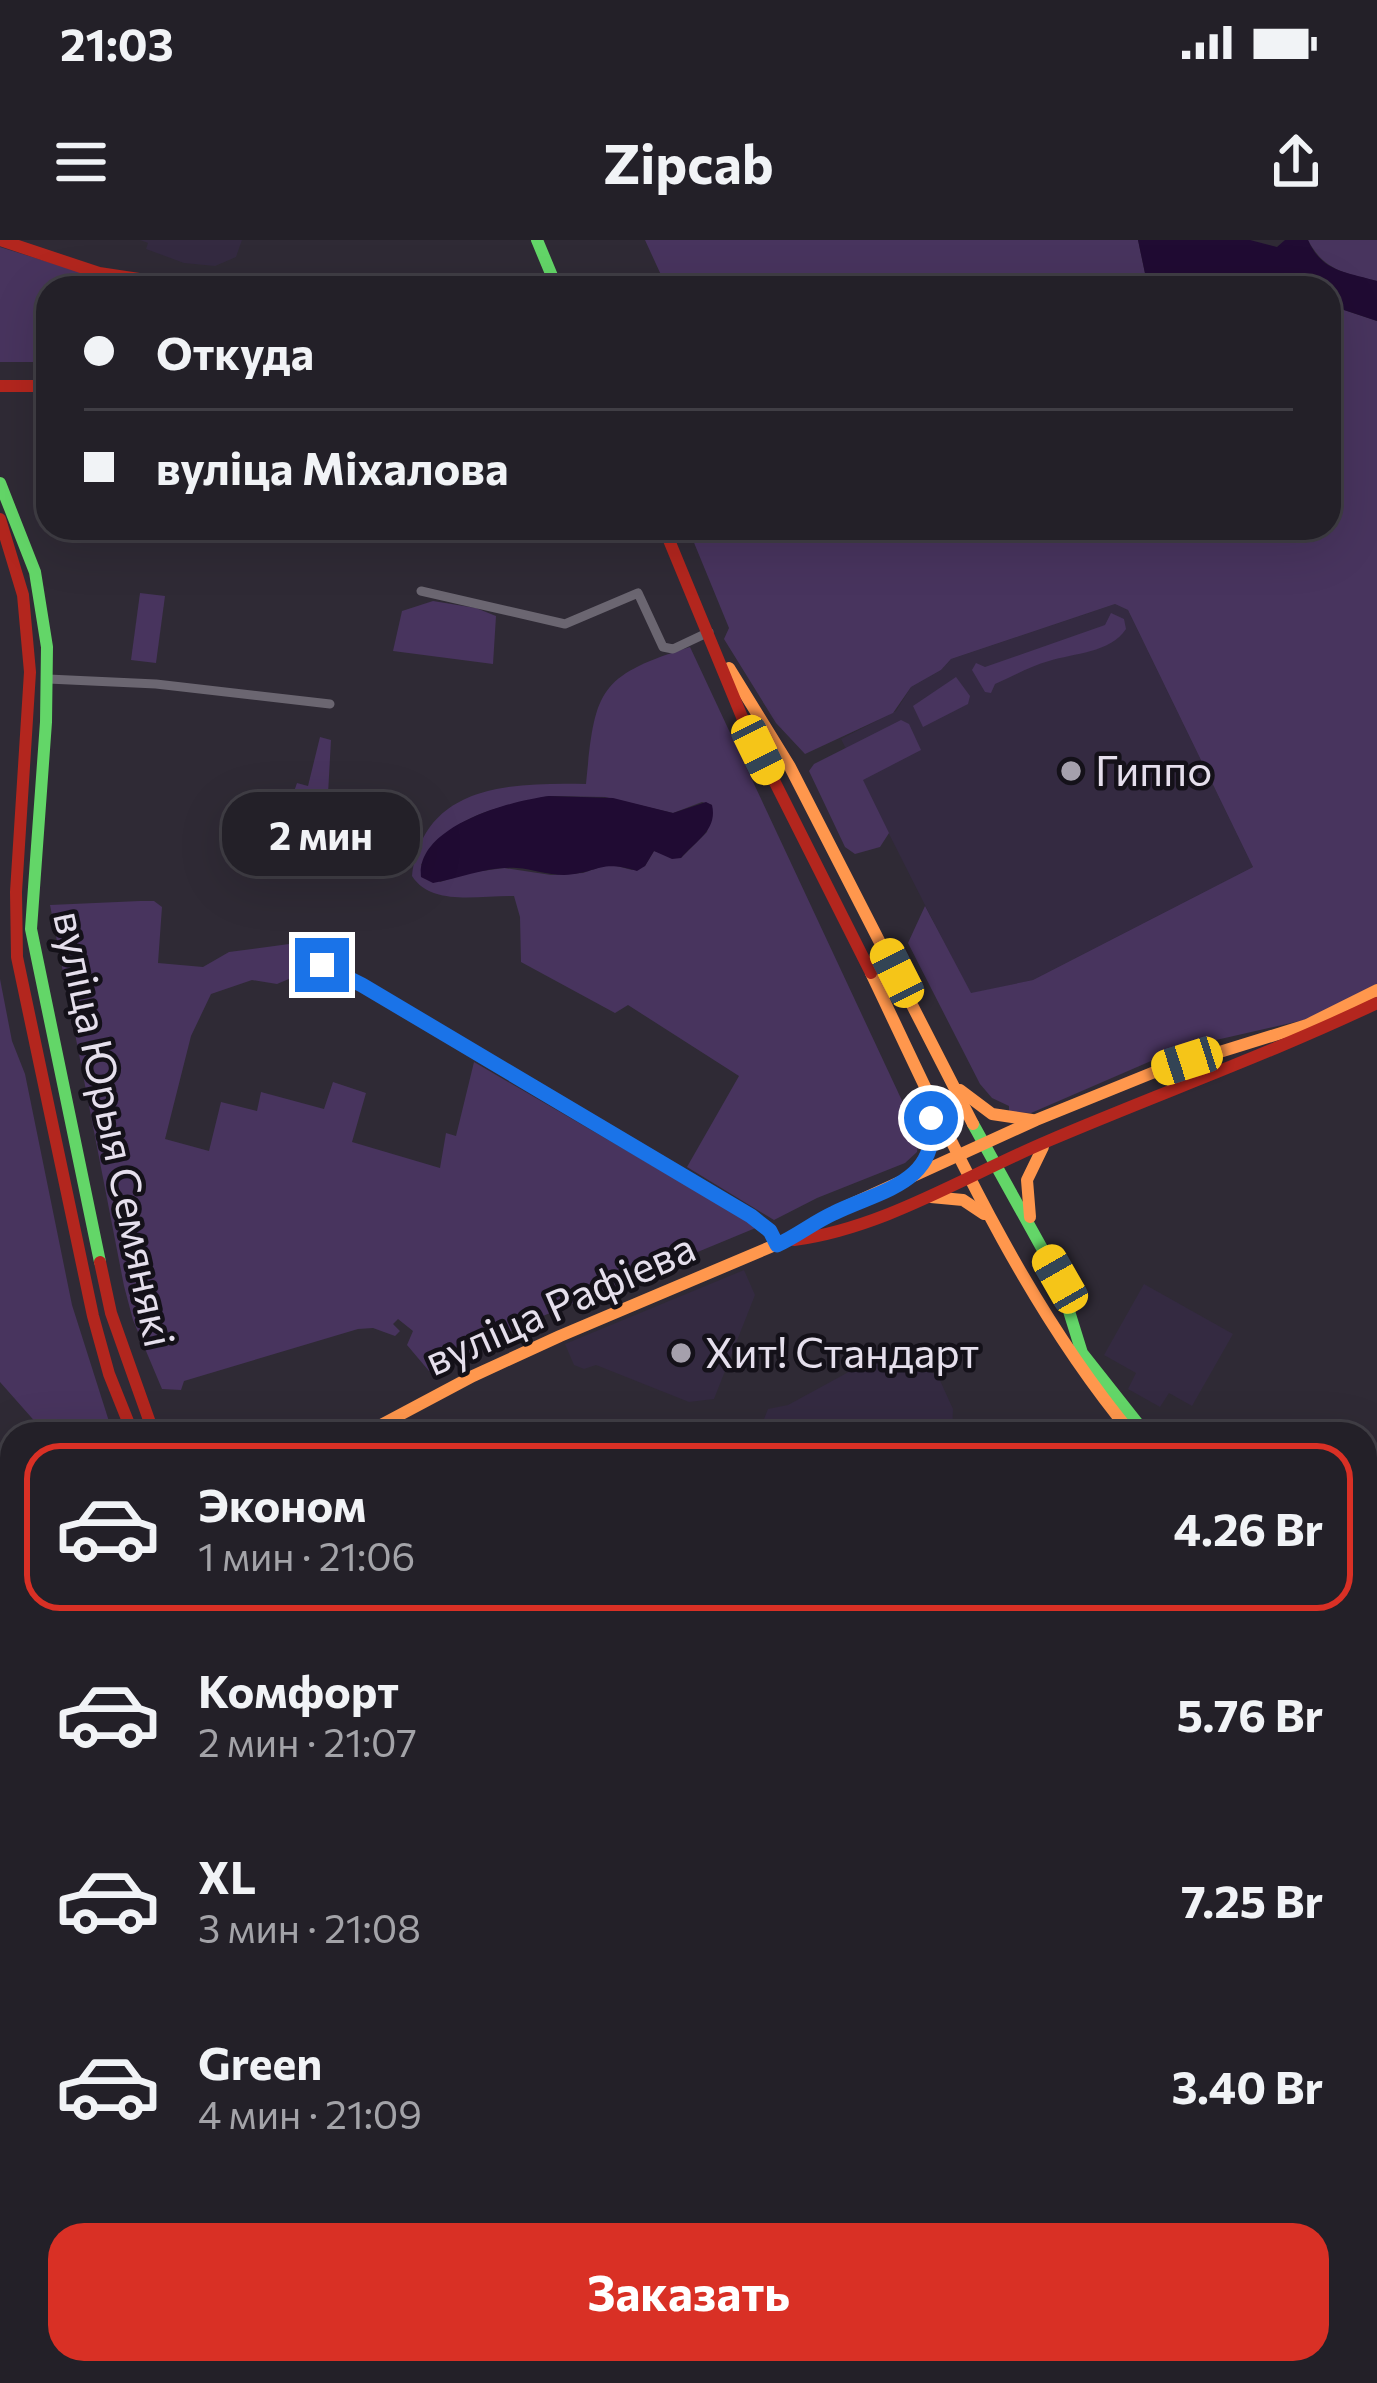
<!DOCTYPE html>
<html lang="ru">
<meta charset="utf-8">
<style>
body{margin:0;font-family:Commissioner,sans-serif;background:#2b2830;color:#f1f3f6;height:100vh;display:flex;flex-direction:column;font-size:45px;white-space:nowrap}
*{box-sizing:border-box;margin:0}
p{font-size:39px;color:#a3a3a8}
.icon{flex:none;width:66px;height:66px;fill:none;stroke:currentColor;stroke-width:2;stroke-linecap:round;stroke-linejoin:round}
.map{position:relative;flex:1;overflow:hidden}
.sheet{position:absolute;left:0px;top:1182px;width:1377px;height:963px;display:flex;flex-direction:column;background:#232028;border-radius:36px 36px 0 0;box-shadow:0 12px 48px #0002,0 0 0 3px #403e45}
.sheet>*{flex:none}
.guide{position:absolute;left:36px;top:36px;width:1305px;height:264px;border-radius:36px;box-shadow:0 12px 48px #0002,0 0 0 3px #403e45;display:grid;align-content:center;height:264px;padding:0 48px;background:#232028}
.end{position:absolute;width:54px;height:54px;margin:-27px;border:15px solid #1a73e8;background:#fff;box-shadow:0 0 0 6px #fff}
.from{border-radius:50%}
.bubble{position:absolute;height:84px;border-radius:36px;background:#232028;box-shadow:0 12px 48px #0002,0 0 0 3px #403e45;font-size:39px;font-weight:700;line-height:84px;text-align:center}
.car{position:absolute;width:36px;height:72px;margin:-36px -18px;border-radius:15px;box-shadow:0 0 9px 3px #0007;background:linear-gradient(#f5c518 24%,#345 0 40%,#f5c518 0 76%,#345 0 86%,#f5c518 0)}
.guide b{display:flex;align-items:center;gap:42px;height:114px;font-size:45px}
.guide b+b{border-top:3px solid #403e45}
.guide i{width:30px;height:30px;background:#f1f3f6}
ul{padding:21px 0 0;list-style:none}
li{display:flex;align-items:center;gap:36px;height:168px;margin:0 24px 18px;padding:0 24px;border:6px solid transparent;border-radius:36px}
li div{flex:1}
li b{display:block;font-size:45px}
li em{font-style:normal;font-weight:700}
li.active{border-color:#d93025}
li>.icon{width:108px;height:108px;stroke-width:1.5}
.button{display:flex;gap:24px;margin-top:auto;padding:24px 48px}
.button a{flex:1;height:138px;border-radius:36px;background:#d93025;color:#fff;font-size:48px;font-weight:700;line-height:138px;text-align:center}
.status{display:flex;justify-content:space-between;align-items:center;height:84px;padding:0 60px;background:#232028;direction:ltr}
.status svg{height:33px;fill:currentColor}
header{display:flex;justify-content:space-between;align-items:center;height:156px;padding:0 48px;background:#232028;font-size:54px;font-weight:700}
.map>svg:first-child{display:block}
.built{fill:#342a41}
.green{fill:#48345e;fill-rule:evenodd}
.water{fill:#200b33}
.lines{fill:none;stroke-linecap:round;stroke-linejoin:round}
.street{stroke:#6b6671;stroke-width:9}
.fast{stroke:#63d668;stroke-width:12}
.slow{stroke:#ff974d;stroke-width:12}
.jam{stroke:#b3261e;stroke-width:12}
.route{stroke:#1a73e8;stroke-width:15}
.poi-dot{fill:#a5a0ac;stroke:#141119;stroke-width:4.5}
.labels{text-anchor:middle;stroke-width:9;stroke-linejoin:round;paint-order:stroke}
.poi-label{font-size:42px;fill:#e5dfec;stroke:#141119;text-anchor:start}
.street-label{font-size:42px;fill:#e5dfec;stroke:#141119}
</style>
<div class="status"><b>21:03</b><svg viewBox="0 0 49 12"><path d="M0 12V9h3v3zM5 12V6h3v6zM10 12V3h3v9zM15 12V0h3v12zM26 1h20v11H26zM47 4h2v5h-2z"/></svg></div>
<header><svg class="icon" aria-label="menu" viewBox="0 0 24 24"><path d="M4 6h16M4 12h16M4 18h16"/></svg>Zipcab<svg class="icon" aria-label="share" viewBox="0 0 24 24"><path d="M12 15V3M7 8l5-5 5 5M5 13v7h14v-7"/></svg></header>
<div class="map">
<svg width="1377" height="2143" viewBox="0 0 1377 2143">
<rect width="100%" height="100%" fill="#2f2a35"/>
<g class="built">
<path d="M 140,0 L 242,0 L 236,17 L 215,26 L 184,23 L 146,9 L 148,3 Z"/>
<path d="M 1115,364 L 1128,370 L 1253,627 L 1033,740 L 970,754 L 841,499 L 896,471 L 911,447 L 941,430 L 951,419 Z"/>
<path d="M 744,1030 L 755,1055 L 714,1159 L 689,1162 L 596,1125 L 584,1129 L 574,1125 L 565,1104 Z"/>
<path d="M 1144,1044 L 1233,1094 L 1192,1166 L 1169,1153 L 1160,1167 L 1128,1149 L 1136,1133 L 1104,1115 Z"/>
<path d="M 884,1119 L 911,1120 L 938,1136 L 953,1169 L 952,1194 L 758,1194 L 768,1169 L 788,1165 L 867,1122 Z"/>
<path d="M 1365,1426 L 1377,1434 L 1377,1618 L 1365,1613 Z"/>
</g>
<g class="green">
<path d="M 645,0 L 1138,0 L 1146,38 L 1136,48 L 1076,45 L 667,48 Z"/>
<path d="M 1308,0 L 1377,0 L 1377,41 C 1345,33 1324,31 1308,0 Z"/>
<path d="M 0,7 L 103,39 L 157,48 L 48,48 L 48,122 L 0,122 Z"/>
<path d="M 1329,65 L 1377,81 L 1377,744 L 1313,778 L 1181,808 L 1031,873 L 1009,872 L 1009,866 L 992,858 L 980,844 L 908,703 L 925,666 L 971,753 L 1033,740 L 1253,627 L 1128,370 L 1115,364 L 951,419 L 941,430 L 911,447 L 893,473 L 805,514 L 776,483 L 724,399 L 729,388 L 688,288 L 1329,288 Z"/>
<path d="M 140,353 L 165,356 L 156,423 L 131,420 Z"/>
<path d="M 433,361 L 476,368 L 496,376 L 493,424 L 393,411 L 402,371 Z"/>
<path d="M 1111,373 L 1124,379 L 1126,389 C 1110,413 1074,413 1049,421 C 1031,426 1013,436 995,444 L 991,453 L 985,452 L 972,430 L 976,423 L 985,427 L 1105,385 Z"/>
<path d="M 690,407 L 919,897 L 917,912 L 905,923 L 817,958 L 774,980 L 687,927 L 739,836 L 628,765 L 615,773 L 521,722 L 520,677 L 514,656 C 480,655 432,667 412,636 C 424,543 512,543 586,544 C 595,451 597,436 690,407 ZM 549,556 L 605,557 L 673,573 L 702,562 L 712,565 L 707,592 L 681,618 L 654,611 L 645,626 L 632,630 L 609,624 L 583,633 L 551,635 L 504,628 L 468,633 L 440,642 L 421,625 C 447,575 499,567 549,556 Z"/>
<path d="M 956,437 L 970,456 L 968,464 L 923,487 L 913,466 Z"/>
<path d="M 901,480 L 909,484 L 921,510 L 863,540 L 889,593 L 880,607 L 855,614 L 845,607 L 809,531 L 814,524 Z"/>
<path d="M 320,497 L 331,500 L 327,572 L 289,566 L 297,543 L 308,546 Z"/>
<path d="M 140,661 L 154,661 L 162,667 L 158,723 L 203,727 L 229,712 L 304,702 L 310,730 L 277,744 L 252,740 L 211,754 L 191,796 L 165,899 L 209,911 L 221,862 L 257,871 L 261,852 L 324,869 L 333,842 L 366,853 L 352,902 L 440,928 L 446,893 L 456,896 L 474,822 L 758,987 L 538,1078 L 429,1131 L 407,1105 L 413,1091 L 398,1079 L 393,1084 L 400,1091 L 395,1096 L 373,1088 L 358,1089 L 184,1141 L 181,1150 L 162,1149 L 133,1080 L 124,1046 L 50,665 Z"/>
<path d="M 0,739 L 12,801 L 25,834 L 72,1065 L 113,1194 L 46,1194 L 0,1142 Z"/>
</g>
<g class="water">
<path d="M 1138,0 L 1250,0 L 1277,7 L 1285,0 L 1308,0 C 1322,32 1346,32 1377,41 L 1377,81 L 1329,65 L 1329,48 L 1136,48 L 1146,38 Z"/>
<path d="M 549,556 L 613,558 L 673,573 L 706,562 L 712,565 C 718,590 695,601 681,618 L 672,619 L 654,611 L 645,626 L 637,631 C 599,619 599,633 564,635 C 547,635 533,629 517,628 C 487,626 461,638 433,643 L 421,637 C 416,586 510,561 549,556 Z"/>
</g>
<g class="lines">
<g class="street">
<path d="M 421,351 L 565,384 L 638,353 L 663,407 L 673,409 L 709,392"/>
<path d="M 48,439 L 156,444 L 330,464"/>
<path d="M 322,725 L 362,745 L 751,976 L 770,991 L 777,1005"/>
</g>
<g class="fast">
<path d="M 537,0 L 557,48"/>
<path d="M 0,243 L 35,332 L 47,407 L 46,482 L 31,689 L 100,1022"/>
<path d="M 973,884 L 1059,1039 L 1082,1113 L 1146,1194"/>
<path d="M 1365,1403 L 1377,1411"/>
<path d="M 0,1412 L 12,1404"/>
<path d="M 1365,1804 L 1377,1795"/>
</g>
<g class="slow">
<path d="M 729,428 L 790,527 L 973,884"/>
<path d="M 871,733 C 947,892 1019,1058 1132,1194"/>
<path d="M 960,850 L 992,874 L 1032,880"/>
<path d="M 931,957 L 963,960 L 984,974"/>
<path d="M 1030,977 L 1027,940 L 1043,907"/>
<path d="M 364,1194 L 473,1136 L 560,1096 L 787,1000 L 832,973 L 1036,880 L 1152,833 L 1307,785 L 1377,750"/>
<path d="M 1365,1415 L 1377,1423"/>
</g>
<g class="jam">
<path d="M 0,0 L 99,33 L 199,48"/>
<path d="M 0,146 L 48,146"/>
<path d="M 0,279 L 23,355 L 30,432 L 16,652 L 17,717 L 93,1076 L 109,1134 L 133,1194"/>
<path d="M 664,288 L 742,477 L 871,733"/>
<path d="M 915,934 L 932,905 L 929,870"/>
<path d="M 794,1000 C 884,988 965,936 1048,901 C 1158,854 1270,814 1377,763"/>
<path d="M 100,1022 L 111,1073 L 154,1194"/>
<path d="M 667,2133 L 675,2143"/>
<path d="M 900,2143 L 914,2133"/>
</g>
</g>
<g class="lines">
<path class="route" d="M 322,725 L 362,745 L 751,976 L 770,991 L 777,1005 C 797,996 814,982 834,973 C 881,950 940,943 931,878"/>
</g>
<g class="poi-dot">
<circle cx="1071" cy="531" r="12"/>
<circle cx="681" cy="1113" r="12"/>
</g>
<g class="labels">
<g class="poi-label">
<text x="1095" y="546">Гиппо</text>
<text x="705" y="1128">Хит! Стандарт</text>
</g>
<g class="street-label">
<text transform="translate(114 889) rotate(78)" y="15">вуліца Юрыя Семянякі</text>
<text transform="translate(560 1064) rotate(-24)" y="15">вуліца Рафіева</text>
</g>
</g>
</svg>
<i class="end from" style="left:931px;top:878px"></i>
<i class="end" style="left:322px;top:725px"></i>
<div class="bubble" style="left:222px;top:552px;width:198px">2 мин</div>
<i class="car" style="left:758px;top:510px;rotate:154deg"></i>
<i class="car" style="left:897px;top:733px;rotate:333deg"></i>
<i class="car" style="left:1187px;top:821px;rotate:252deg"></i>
<i class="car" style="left:1060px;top:1039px;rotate:330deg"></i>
<div class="guide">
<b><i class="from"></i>Откуда</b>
<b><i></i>вуліца Міхалова</b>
</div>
<section class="sheet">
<ul>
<li class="active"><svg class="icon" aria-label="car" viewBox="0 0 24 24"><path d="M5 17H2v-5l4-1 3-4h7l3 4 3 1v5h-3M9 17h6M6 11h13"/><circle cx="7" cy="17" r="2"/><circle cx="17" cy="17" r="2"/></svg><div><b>Эконом</b><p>1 мин · 21:06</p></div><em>4.26 Br</em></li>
<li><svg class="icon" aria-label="car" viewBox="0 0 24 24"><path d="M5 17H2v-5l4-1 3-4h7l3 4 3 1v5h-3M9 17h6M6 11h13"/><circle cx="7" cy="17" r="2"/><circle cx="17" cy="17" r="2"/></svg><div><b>Комфорт</b><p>2 мин · 21:07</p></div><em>5.76 Br</em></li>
<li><svg class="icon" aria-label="car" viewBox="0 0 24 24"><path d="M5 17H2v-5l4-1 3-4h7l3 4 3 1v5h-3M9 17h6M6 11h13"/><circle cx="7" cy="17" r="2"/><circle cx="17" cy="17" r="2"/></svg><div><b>XL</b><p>3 мин · 21:08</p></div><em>7.25 Br</em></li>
<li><svg class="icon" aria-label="car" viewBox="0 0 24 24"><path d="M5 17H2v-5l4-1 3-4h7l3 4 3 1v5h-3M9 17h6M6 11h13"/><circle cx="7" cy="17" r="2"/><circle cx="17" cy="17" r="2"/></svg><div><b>Green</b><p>4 мин · 21:09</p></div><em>3.40 Br</em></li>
</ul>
<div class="button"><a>Заказать</a></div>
</section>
</div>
